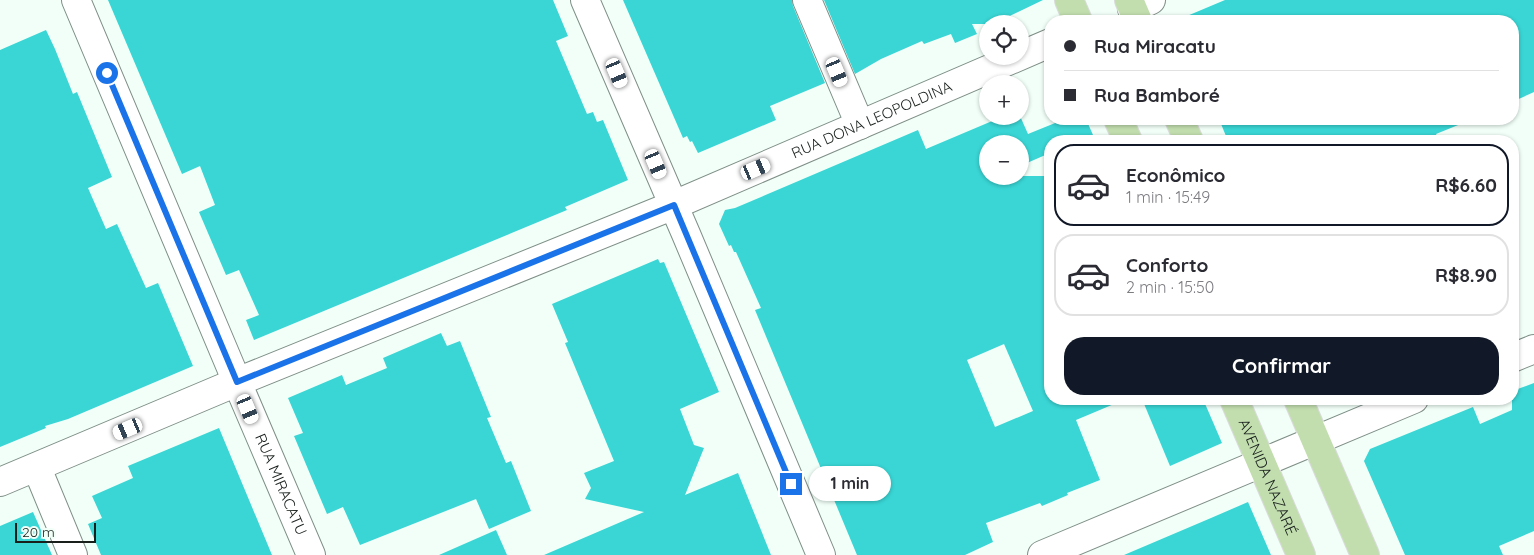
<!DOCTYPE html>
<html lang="pt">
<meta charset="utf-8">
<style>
body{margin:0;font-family:Quicksand,sans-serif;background:#f7f7f7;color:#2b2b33;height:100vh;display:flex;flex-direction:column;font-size:19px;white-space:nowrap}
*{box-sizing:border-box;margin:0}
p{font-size:16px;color:#7c7c81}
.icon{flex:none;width:28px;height:28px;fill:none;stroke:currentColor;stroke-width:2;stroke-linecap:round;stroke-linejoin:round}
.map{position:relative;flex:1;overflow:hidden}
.details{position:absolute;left:1044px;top:135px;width:475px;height:270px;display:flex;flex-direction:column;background:#fff;border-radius:20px;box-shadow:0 1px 4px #0004}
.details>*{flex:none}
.banner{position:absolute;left:1044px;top:15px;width:475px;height:110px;border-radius:20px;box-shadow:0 1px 4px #0004;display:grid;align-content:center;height:110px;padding:0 20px;background:#fff}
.tools{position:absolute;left:979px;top:15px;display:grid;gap:10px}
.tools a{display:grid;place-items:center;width:50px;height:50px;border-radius:50%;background:#fff;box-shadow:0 1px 4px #0004;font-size:25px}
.scale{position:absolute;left:15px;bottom:12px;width:81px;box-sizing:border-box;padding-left:5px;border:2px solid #19201c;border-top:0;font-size:14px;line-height:18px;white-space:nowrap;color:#19201c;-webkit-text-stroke:4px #f1fff8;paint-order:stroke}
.end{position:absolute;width:22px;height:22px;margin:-11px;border:6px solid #1a73e8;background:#fff;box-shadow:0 0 0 2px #fff}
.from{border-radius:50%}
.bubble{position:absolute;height:35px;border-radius:18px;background:#fff;box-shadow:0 1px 4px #0004;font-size:16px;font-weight:800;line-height:35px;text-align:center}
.car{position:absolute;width:15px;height:30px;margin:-15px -8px;border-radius:6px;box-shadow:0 0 4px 1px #0007;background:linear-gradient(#fff 24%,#345 0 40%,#fff 0 76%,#345 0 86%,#fff 0)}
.banner b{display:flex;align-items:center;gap:18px;height:48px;font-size:19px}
.banner b+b{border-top:1px solid #e1e1e2}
.banner i{width:12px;height:12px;background:#2b2b33}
ul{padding:9px 0 0;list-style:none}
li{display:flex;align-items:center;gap:15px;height:82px;margin:0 10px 8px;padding:0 10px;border:2px solid #e1e1e2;border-radius:20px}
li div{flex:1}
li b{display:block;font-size:19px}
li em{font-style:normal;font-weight:800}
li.current{border-color:#111827}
li>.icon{width:45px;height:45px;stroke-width:1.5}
.primary-button{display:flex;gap:10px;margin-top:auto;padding:10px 20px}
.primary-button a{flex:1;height:58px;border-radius:20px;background:#111827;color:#fff;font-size:20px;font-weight:800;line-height:58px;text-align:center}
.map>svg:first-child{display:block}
.building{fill:#39d6d5;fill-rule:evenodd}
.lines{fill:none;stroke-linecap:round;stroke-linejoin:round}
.minor-casing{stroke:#7f8f87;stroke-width:30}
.major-casing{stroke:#dadbdb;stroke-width:30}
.minor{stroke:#fff;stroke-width:28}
.major{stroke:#c2deaf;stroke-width:28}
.route{stroke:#1a73e8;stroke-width:6}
.labels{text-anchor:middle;stroke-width:4;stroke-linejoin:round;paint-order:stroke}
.street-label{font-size:15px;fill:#19201c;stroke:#f1fff8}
</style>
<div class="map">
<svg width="1534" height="555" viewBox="0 0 1534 555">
<rect width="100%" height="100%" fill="#f1fff8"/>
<g class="building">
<path d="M 108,0 L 553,0 L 568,36 L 556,41 L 587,114 L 593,112 L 597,122 L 603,120 L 628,180 L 565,207 L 567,210 L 254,340 L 246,320 L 259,315 L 239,270 L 226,275 L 199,212 L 215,205 L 200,166 L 182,174 Z"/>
<path d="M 623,0 L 792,0 L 793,6 L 825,83 L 770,106 L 776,120 L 698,153 L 692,141 L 690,142 L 687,136 L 683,138 Z"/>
<path d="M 824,0 L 1043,0 L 993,24 L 972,24 L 977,34 L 955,43 L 951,34 L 924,44 L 922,41 L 881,59 L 855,74 Z"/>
<path d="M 1225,0 L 1534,0 L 1534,92 L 1512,102 L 1512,21 L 1175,21 Z"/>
<path d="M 46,30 L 55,49 L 73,94 L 77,92 L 112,177 L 88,188 L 106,229 L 117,224 L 146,288 L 158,283 L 193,366 L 68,419 L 45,426 L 46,428 L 0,447 L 0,50 Z"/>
<path d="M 1004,116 L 1020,116 L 1028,134 L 1065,119 L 1086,119 L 1093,135 L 1078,141 L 1050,141 L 1050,153 L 1020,166 L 1020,144 L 988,144 L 988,176 L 1050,176 L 1050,399 L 1126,399 L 1076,420 L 1100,480 L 1067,493 L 1068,495 L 1042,506 L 1040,503 L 986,523 L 993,542 L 965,555 L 857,555 L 755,310 L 761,308 L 736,252 L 734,252 L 731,245 L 729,246 L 719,224 L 725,210 L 735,208 L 918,130 L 926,149 ZM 1004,344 L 1033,411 L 995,427 L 967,360 Z"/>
<path d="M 1219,119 L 1473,119 L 1436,134 L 1439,141 L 1228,141 Z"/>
<path d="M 658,259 L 660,263 L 664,262 L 719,392 L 680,409 L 694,445 L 704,448 L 685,495 L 738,473 L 771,555 L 544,555 L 644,512 L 585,499 L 591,488 L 584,473 L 614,461 L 565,343 L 568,342 L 552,304 Z"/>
<path d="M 441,333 L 447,346 L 460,341 L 491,417 L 487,418 L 506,463 L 511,461 L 531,511 L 489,529 L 476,499 L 360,545 L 343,507 L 327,514 L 294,436 L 303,433 L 288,398 L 342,375 L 346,385 L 387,368 L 383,358 Z"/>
<path d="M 1534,383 L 1534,531 L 1499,546 L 1503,555 L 1405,555 L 1364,461 L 1370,449 L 1473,407 L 1480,424 L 1512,410 L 1512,391 Z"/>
<path d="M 1142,399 L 1203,399 L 1222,443 L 1170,466 Z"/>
<path d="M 219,428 L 272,555 L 101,555 L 88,524 L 102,518 L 92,496 L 133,478 L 128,466 Z"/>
<path d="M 1248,502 L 1271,555 L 1124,555 L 1211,518 Z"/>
<path d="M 33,512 L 52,555 L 0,555 L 0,526 Z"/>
<path d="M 496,530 L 507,555 L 439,555 Z"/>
</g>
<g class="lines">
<defs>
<g id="minor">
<path id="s1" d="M 76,0 L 237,382 L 311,555"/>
<path d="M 585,0 L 686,234 L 821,555"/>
<path d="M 807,0 L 860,125"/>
<path d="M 1132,9 L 1151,0"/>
<path d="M 1512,358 L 1534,349"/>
<path d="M 37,468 L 73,555"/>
<path id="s2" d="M 0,482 L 237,382 L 674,205 L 1050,43"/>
<path d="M 1042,555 L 1414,399"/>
</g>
<g id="major">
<path d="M 1069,0 L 1078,21"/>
<path d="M 1129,0 L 1138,21"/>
<path d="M 1118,119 L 1128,141"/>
<path d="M 1179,119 L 1189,141"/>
<path id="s3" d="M 1234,399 L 1301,555"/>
<path d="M 1298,399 L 1365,555"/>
</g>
</defs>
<use href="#minor" class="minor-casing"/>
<use href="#major" class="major-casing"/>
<use href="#minor" class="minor"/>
<use href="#major" class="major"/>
</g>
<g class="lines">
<path class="route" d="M 107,73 L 237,382 L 674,205 L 791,484"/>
</g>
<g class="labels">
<g class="street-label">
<text dy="5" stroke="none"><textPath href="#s2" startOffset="944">RUA DONA LEOPOLDINA</textPath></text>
<text dy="5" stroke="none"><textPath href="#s3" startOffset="85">AVENIDA NAZARÉ</textPath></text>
<text dy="5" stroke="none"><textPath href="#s1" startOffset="526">RUA MIRACATU</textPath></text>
</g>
</g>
</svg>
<div class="tools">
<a><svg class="icon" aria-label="locate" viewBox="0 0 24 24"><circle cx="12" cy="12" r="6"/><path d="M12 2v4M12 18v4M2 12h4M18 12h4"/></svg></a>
<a>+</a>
<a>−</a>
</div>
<div class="scale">20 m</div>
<i class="end from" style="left:107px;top:73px"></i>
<i class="end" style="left:791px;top:484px"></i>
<div class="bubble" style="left:809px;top:466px;width:82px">1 min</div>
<i class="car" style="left:837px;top:72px;rotate:157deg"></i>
<i class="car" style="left:617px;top:73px;rotate:157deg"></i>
<i class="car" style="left:656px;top:164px;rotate:157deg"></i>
<i class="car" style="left:756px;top:169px;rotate:67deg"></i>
<i class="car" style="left:248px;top:409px;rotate:157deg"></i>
<i class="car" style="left:128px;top:429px;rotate:247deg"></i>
<div class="banner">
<b><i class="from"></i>Rua Miracatu</b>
<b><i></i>Rua Bamboré</b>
</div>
<section class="details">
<ul>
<li class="current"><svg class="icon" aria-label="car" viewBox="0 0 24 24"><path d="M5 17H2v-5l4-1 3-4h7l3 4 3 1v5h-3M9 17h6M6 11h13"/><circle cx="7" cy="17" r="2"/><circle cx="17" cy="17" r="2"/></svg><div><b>Econômico</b><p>1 min · 15:49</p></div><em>R$6.60</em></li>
<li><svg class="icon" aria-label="car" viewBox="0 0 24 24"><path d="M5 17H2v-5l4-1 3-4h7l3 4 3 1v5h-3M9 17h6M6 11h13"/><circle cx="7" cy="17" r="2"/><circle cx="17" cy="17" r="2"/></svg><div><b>Conforto</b><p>2 min · 15:50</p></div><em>R$8.90</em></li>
</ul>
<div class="primary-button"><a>Confirmar</a></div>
</section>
</div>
